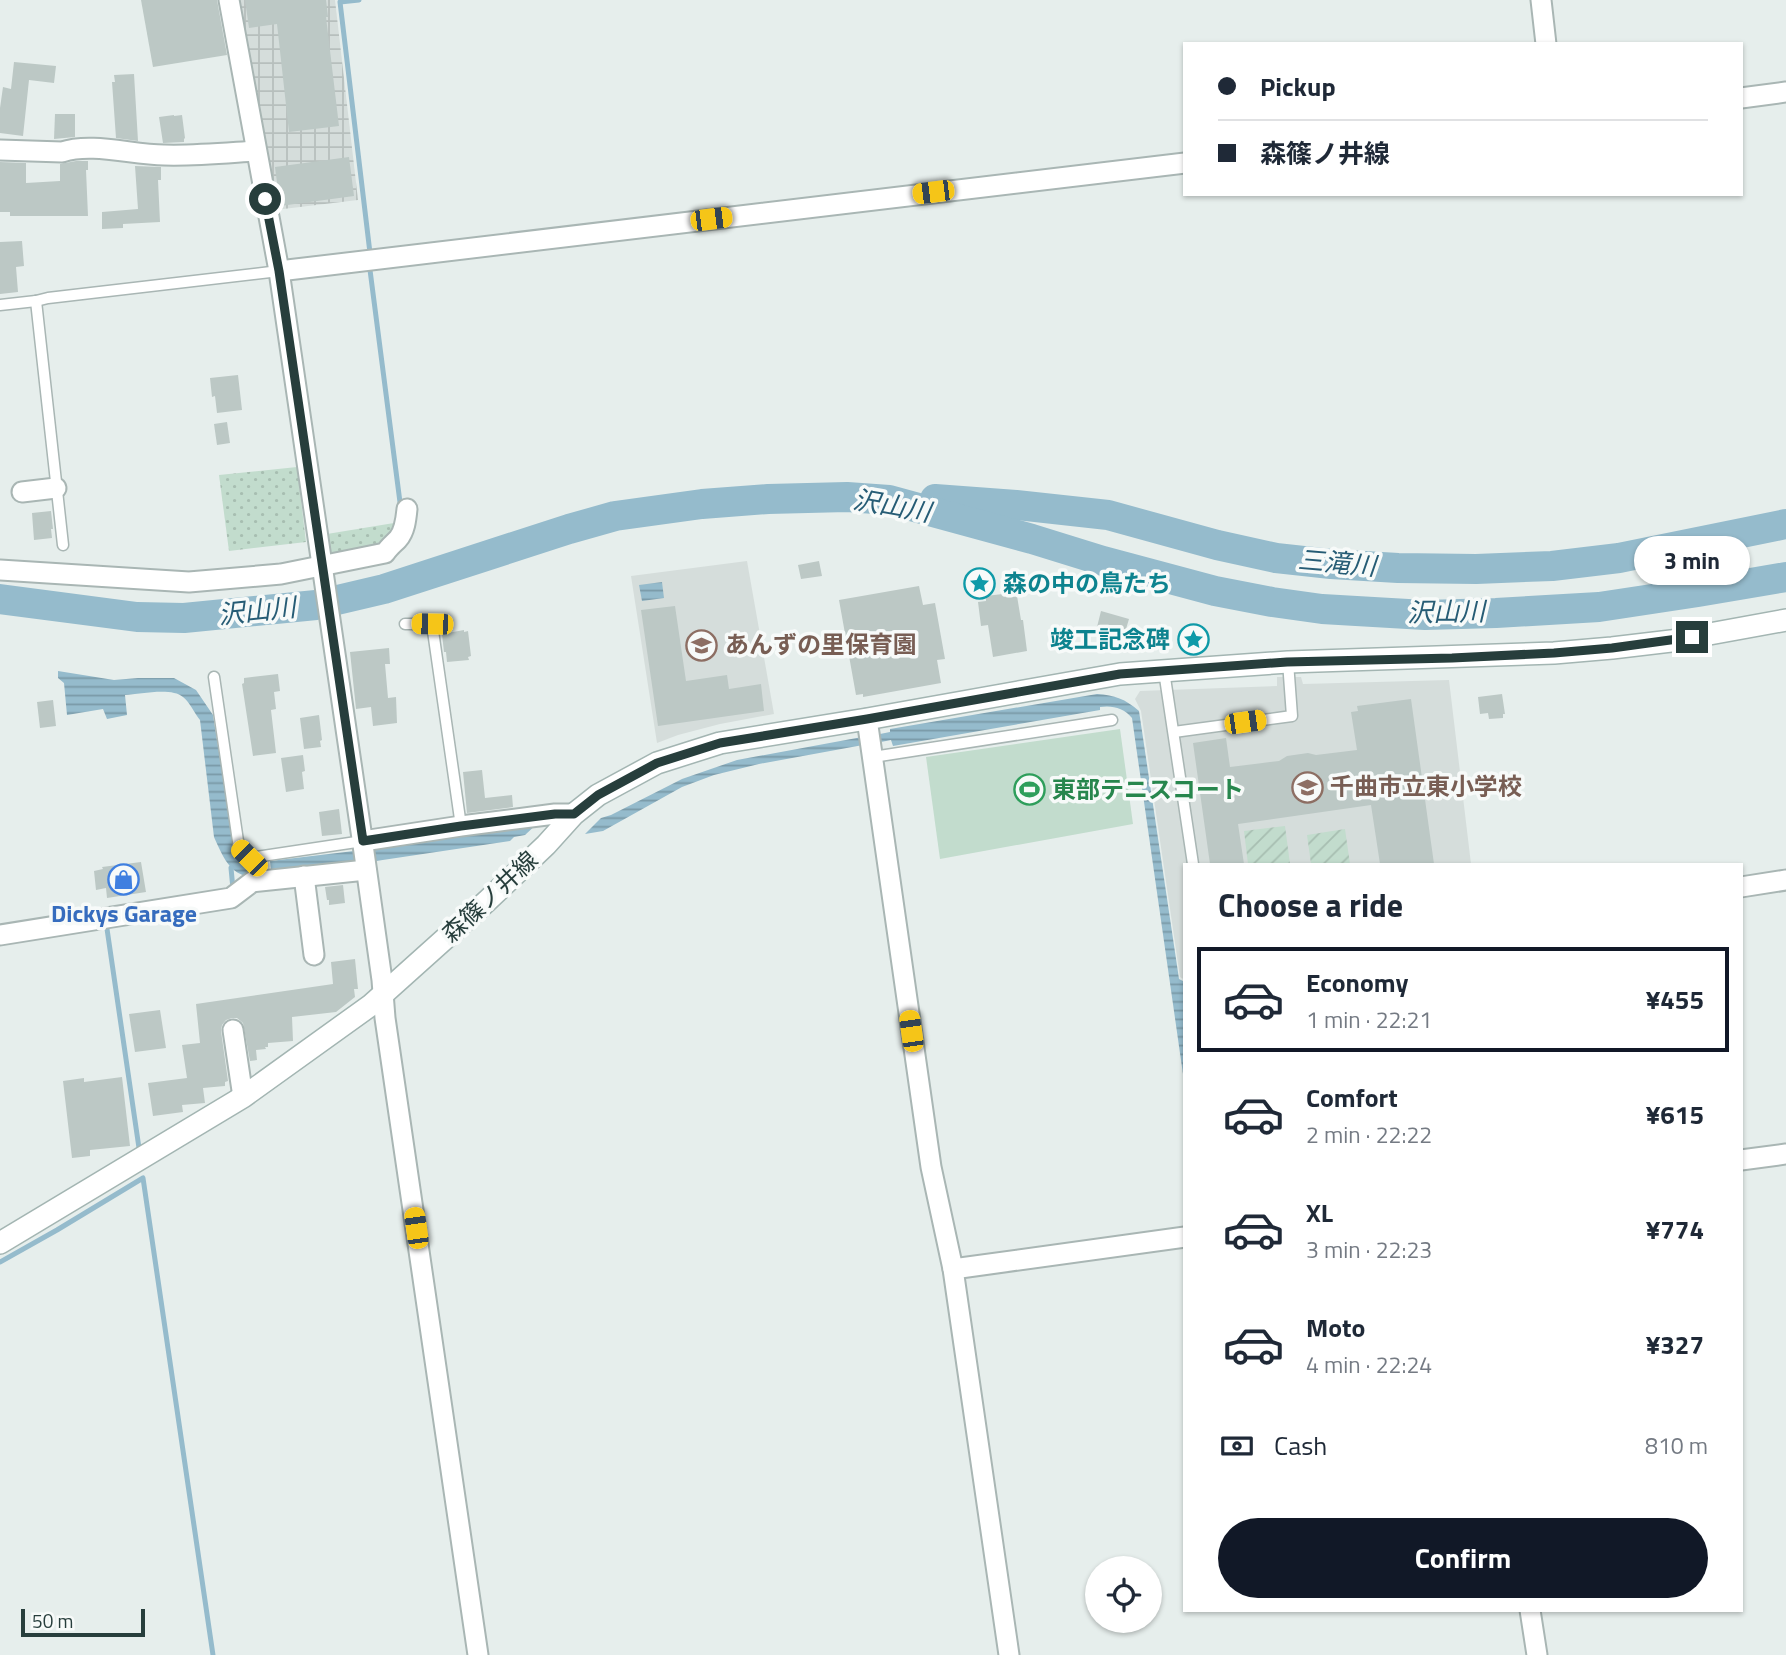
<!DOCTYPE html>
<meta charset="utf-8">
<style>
body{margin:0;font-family:"Titillium Web","Noto Sans JP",sans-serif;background:#f6f6f7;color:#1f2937;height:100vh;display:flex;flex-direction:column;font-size:26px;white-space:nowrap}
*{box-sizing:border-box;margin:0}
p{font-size:23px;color:#747a83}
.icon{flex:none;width:38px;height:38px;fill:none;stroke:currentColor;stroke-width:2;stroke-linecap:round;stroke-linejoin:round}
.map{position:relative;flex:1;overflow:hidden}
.drawer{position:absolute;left:1183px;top:863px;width:560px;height:749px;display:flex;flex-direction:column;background:#fff;border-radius:0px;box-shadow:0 2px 5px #0004}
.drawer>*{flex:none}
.banner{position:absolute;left:1183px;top:42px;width:560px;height:154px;border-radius:0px;box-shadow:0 2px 5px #0004;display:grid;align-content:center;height:154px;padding:0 35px;background:#fff}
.controls{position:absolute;left:1085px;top:1556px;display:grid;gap:14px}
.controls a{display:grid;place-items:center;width:77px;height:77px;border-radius:50%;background:#fff;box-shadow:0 2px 5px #0004;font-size:35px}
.scale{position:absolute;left:21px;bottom:18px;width:124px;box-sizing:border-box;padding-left:7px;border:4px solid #273e3c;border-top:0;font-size:19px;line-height:24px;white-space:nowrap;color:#273e3c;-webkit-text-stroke:5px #f7faf9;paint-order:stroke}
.end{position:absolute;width:32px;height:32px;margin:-16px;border:9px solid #273e3c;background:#fff;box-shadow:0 0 0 4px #fff}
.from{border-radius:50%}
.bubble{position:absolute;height:49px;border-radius:24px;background:#fff;box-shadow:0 2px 5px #0004;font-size:23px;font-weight:700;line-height:49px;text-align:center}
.car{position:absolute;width:21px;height:42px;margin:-21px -10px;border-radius:9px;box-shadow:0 0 5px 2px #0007;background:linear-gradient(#f5c518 24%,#345 0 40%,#f5c518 0 76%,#345 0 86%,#f5c518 0)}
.banner b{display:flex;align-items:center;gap:24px;height:66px;font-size:26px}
.banner b+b{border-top:2px solid #e0e1e3}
.banner i{width:18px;height:18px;background:#1f2937}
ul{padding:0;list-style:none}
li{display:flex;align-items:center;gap:21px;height:105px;margin:0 14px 10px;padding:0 21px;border:4px solid transparent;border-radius:0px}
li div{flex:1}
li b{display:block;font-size:26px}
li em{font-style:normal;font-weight:700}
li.active{border-color:#111827}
li>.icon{width:63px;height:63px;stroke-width:1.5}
h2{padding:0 35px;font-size:32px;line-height:84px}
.pay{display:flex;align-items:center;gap:18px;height:77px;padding:0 35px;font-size:26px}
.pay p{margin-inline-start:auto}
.cta{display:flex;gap:14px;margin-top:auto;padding:14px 35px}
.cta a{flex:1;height:80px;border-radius:42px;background:#111827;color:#fff;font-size:28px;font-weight:700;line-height:80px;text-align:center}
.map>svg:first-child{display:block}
.built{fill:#d5dddb}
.industrial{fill:url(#industrial-grid)}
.grass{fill:url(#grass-dots)}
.garden{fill:url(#garden-furrows)}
.pitch{fill:#c2dccd}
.water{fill:url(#water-rules)}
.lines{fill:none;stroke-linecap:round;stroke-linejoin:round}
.stream{stroke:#95bbcc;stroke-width:5}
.river{stroke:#95bbcc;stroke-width:30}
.building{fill:#bcc8c5}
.service-casing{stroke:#a9b6b4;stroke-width:13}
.minor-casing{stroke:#a9b6b4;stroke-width:23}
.secondary-casing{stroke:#a3b5b2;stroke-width:24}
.service{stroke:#fff;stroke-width:10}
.minor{stroke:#fff;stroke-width:19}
.secondary{stroke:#fff;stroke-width:21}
.route{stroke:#273e3c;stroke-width:9}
.labels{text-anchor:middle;stroke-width:7;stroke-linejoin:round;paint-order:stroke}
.culture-label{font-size:24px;font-weight:bold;fill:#0d838f;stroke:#f7faf9;text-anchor:start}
.education-label{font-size:24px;font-weight:bold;fill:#785e54;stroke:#f7faf9;text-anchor:start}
.leisure-label{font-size:24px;font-weight:bold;fill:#27864d;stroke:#f7faf9;text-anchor:start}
.street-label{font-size:24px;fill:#273e3c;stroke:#f7faf9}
.shop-label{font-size:24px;font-weight:bold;fill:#366cbe;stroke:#f7faf9}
.water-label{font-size:26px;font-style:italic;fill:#265c75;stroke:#f7faf9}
</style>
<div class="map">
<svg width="1786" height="1655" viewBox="0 0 1786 1655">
<defs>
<pattern id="industrial-grid" width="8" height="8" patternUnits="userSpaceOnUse" patternTransform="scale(1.75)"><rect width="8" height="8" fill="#d5dddb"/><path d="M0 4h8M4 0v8" fill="none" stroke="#b7bfbd"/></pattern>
<pattern id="grass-dots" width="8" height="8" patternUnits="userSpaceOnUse" patternTransform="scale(1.75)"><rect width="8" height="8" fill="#c2dccd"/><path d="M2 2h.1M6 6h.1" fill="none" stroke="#a7beb1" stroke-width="1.8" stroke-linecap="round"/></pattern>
<pattern id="garden-furrows" width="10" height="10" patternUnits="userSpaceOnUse" patternTransform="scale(1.75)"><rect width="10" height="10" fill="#c2dccd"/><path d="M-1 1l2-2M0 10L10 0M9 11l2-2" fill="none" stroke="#a7beb1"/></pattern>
<pattern id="water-rules" width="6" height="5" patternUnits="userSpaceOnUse" patternTransform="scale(1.75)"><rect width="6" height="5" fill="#95bbcc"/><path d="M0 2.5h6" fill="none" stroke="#7a99a7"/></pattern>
</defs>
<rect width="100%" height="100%" fill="#e6eeec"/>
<g class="built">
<path d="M 747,561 L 774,714 L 720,724 L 678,735 L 657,743 L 631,576 Z"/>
<path d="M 1277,677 L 1301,677 L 1303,684 L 1449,680 L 1471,864 L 1185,864 L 1185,980 L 1180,977 L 1141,711 L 1135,699 L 1140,691 L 1277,686 Z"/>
</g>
<path class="industrial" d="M 238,0 L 335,0 L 358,200 L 275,210 Z"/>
<g class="grass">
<path d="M 297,467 L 306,542 L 229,551 L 219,475 Z"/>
<path d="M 400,522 L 384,544 L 331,555 L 329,552 L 327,534 Z"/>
</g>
<g class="garden">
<path d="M 1285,826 L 1290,864 L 1248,864 L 1244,831 Z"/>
<path d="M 1345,829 L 1350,864 L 1311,864 L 1307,835 Z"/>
</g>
<path class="pitch" d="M 1120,729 L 1133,824 L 940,859 L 926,757 Z"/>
<g class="water">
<path d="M 662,582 L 664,598 L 642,601 L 639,585 Z"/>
<path d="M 58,671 L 114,680 L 138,678 L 174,678 L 196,690 L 213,715 L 236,858 L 247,866 L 266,864 L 267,879 C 232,878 227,866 214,837 L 200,720 C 195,714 189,701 183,697 C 172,687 140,694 125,695 L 127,715 L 107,719 L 103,709 L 67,715 L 64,683 L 58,678 Z"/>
<path d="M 1097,694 C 1115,695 1125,699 1139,711 L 1179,979 L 1185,982 L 1185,1088 L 1132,718 C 1124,708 1112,705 1100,707 L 1100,710 L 893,746 L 891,740 L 876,743 L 875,735 L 890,732 L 890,729 Z"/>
<path d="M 862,737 L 863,745 L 759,764 L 714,775 L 682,787 L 603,831 L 585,834 L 601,818 L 611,815 L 682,779 L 737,760 Z"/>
<path d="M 539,822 L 525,835 L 514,837 L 510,841 L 376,861 L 374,846 Z"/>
<path d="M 354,851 L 356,866 L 272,877 L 270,861 Z"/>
</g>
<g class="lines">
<g class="stream">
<path d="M 359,0 L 340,2 L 370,253"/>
<path d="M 370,270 L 401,510"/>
<path d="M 231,868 L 233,889"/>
<path d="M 106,922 L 139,1148"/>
<path d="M 0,1262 L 57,1230 L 143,1178 L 213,1655"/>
</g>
<g class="river">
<path d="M 935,499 L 1016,505 L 1108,515 L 1217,545 L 1276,558 L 1331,564 L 1398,568 L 1476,569 L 1552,566 L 1619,558 L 1786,524"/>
<path d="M 0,599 L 137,617 L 184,618 L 316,605 L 384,589 L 569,529 L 615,516 L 702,504 L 768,499 L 847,497 L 889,500 L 1032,539 L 1103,561 L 1215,591 L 1272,602 L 1322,609 L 1425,615 L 1496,613 L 1599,607 L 1698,592 L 1786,577"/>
</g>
</g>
<g class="building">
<path d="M 141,0 L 217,0 L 227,55 L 153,67 Z"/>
<path d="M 245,0 L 326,0 L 328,17 L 326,17 L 339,126 L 289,132 L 277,24 L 249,28 Z"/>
<path d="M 14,62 L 56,66 L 54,83 L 29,80 L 23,136 L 0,133 L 0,108 L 3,87 L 11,89 Z"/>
<path d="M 134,74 L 138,141 L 116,138 L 112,82 L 115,82 L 114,75 Z"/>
<path d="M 55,114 L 75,114 L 75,137 L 54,139 Z"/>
<path d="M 174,115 L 174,116 L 182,115 L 185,138 L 184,139 L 184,142 L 163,143 L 159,117 Z"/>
<path d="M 349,157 L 354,196 L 280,206 L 275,167 Z"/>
<path d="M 76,161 L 88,161 L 88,170 L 86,170 L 88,216 L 10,216 L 10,212 L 0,212 L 0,162 L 26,163 L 26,183 L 60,181 L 60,164 Z"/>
<path d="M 135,166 L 161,167 L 161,180 L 158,180 L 160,222 L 123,224 L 123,228 L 102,229 L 102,212 L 138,209 Z"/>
<path d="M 22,241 L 24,266 L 16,267 L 18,292 L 0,294 L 0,242 Z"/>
<path d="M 238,375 L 242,410 L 217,413 L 215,396 L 212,397 L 210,378 Z"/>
<path d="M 227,422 L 230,443 L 217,445 L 214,424 Z"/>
<path d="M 51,511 L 53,529 L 51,529 L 52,538 L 34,540 L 32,513 Z"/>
<path d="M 819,561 L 822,576 L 801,579 L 798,565 Z"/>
<path d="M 919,586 L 923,605 L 935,603 L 945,659 L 937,660 L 941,683 L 863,697 L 863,694 L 856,695 L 839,600 Z"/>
<path d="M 1011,593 L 1011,596 L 1017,596 L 1021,620 L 1023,620 L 1027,651 L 993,657 L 988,625 L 981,626 L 978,602 L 986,601 L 986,596 Z"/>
<path d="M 675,606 L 686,681 L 727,675 L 729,689 L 761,684 L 764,711 L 658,726 L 641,610 Z"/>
<path d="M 1101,611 L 1129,619 L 1123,639 L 1096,631 Z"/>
<path d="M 464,630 L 464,632 L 468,631 L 471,656 L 468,657 L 469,660 L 447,662 L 446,652 L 444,652 L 442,634 Z"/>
<path d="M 389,648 L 390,664 L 385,664 L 388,698 L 396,697 L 397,723 L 373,726 L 371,707 L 356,709 L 350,652 Z"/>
<path d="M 278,674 L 280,691 L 274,692 L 276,709 L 271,710 L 276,753 L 253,756 L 242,684 L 244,683 L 244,678 Z"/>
<path d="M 1502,694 L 1505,714 L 1503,714 L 1503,718 L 1489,719 L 1488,713 L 1480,714 L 1478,697 Z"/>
<path d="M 1411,699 L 1434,864 L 1380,864 L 1371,805 L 1238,824 L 1244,864 L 1210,864 L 1193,743 L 1226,738 L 1230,767 L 1279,761 L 1287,756 L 1308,753 L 1316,755 L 1357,750 L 1351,712 L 1358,711 L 1357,706 Z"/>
<path d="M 53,700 L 56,726 L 40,728 L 37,702 Z"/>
<path d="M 319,715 L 322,740 L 320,741 L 321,747 L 304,749 L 300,718 Z"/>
<path d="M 303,755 L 305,771 L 302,772 L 304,789 L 286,792 L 281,758 Z"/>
<path d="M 482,770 L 485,798 L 512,795 L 513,807 L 467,813 L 463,772 Z"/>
<path d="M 339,809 L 342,834 L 322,836 L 319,812 Z"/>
<path d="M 141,862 L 146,892 L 107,898 L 106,888 L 96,890 L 94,871 L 103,869 L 102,867 Z"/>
<path d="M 343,885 L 345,903 L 329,905 L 329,900 L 327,900 L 325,887 Z"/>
<path d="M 355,959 L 358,989 L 354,989 L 355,997 L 336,1012 L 292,1017 L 293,1041 L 268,1043 L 268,1047 L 265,1047 L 266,1049 L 256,1050 L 257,1060 L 250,1061 L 243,1023 L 237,1018 L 232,1018 L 226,1020 L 222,1025 L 221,1031 L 228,1081 L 225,1082 L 225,1086 L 203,1088 L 205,1103 L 182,1105 L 183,1112 L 153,1116 L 148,1083 L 187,1078 L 182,1045 L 200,1043 L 196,1004 L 333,984 L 331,962 Z"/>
<path d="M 160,1010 L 166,1048 L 135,1052 L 129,1014 Z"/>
<path d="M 122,1077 L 130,1146 L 90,1150 L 90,1156 L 72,1158 L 63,1081 L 84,1078 L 84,1082 Z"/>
</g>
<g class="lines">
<defs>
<g id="service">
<path d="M 36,301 L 63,545"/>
<path d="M 0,305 L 36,301 L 48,298 L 279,271"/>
<path d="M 405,624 L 432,624 L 461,826"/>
<path d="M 1164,671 L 1193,864"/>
<path d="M 214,677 L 239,848 L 249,858 L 363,841"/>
<path d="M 1174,732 L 1292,716 L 1288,662"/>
<path d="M 873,757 L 1112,720"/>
</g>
<g id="minor">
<path d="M 229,0 L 279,271 L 363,845 L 382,980 L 385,1018 L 478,1655"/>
<path d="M 1541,0 L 1546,44"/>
<path d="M 1741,98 L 1786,92"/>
<path d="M 0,150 L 62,152 C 92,142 132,155 164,155 C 194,156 225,153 256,151"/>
<path d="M 279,271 L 1185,163"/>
<path d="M 22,492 L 56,488"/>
<path d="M 0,570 L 189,582 L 281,574 L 385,553 C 389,547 393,544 398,539 C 405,531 406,519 407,509"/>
<path d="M 867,719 L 931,1167 L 953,1269 L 1009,1655"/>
<path d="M 363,841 L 461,826 L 555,814 L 574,814"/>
<path d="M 304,876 L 314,955"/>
<path d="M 1741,887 L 1786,880"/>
<path d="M 0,935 L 231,898 L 252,882 L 366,870"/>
<path d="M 233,1030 L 243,1097"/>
<path d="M 1741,1160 L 1786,1154"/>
<path d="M 953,1269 L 1185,1237"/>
<path d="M 1530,1610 L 1537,1655"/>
</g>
<path id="secondary" d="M 0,1243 L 243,1097 L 371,1005 L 487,901 L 546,845 L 574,814 L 598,795 L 657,763 L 720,743 L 867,719 L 1120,674 L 1288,662 L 1554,653 L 1612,648 L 1671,641 L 1786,620"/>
</defs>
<use href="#service" class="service-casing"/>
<use href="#minor" class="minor-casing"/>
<use href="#secondary" class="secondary-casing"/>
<use href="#service" class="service"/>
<use href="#minor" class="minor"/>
<use href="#secondary" class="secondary"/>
</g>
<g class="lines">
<path class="route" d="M 265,199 L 279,271 L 363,841 L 461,826 L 555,814 L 574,814 L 598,795 L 657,763 L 720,743 L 867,719 L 1120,674 L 1287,662 L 1452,658 L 1554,653 L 1612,648 L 1692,637"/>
</g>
<defs>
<symbol id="sight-ring" viewBox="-11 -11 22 22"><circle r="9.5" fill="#f7faf9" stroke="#0f9aa8" stroke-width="1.5"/><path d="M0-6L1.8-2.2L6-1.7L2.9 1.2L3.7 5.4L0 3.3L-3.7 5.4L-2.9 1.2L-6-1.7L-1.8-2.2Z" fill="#0f9aa8"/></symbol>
<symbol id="school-ring" viewBox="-11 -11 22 22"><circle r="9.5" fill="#f7faf9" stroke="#8d6e63" stroke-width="1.5"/><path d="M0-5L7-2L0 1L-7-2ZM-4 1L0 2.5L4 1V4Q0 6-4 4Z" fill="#8d6e63"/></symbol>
<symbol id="stadium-ring" viewBox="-11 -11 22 22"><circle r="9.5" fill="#f7faf9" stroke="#2e9e5b" stroke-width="1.5"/><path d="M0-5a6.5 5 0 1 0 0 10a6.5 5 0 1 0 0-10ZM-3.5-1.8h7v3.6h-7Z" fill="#2e9e5b"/></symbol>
<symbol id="shop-ring" viewBox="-11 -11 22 22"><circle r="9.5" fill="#f7faf9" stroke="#3f7fe0" stroke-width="1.5"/><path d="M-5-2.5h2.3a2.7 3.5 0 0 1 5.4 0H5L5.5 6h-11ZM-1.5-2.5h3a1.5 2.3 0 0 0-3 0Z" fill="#3f7fe0"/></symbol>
</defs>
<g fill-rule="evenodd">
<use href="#sight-ring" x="962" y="566" width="35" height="35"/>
<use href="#sight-ring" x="1176" y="622" width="35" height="35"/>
<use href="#school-ring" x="684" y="628" width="35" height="35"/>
<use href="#school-ring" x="1290" y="770" width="35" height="35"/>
<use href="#stadium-ring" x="1012" y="772" width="35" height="35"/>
<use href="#shop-ring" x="106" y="862" width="35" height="35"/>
</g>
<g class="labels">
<g class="culture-label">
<text x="1003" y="592">森の中の鳥たち</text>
<text x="1170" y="648" text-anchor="end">竣工記念碑</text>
</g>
<g class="education-label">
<text x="725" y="653">あんずの里保育園</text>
<text x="1330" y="795">千曲市立東小学校</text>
</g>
<g class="leisure-label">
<text x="1052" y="798">東部テニスコート</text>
</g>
<g class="street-label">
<text transform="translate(490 897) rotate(-43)" y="8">森篠ノ井線</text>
</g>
<g class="shop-label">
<text x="124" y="922">Dickys Garage</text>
</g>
<g class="water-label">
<text transform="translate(892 506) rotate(10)" y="9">沢山川</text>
<text transform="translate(1337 563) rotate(5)" y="9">三滝川</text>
<text transform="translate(257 611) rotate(-6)" y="9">沢山川</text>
<text transform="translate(1446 612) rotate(-1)" y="9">沢山川</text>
</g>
</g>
</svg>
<div class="controls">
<a><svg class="icon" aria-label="locate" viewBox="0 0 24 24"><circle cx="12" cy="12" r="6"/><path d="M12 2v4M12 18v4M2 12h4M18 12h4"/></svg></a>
</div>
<div class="scale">50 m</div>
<i class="end from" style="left:265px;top:199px"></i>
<i class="end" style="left:1692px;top:637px"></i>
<div class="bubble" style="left:1634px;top:536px;width:116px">3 min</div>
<i class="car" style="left:933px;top:192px;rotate:263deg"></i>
<i class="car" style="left:711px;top:219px;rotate:83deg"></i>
<i class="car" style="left:432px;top:624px;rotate:271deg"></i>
<i class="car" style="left:1245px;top:722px;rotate:82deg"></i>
<i class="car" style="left:249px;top:858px;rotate:315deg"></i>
<i class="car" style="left:911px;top:1031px;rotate:352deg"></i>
<i class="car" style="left:416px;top:1228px;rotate:352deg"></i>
<div class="banner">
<b><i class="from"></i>Pickup</b>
<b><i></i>森篠ノ井線</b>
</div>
<section class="drawer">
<h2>Choose a ride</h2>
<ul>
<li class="active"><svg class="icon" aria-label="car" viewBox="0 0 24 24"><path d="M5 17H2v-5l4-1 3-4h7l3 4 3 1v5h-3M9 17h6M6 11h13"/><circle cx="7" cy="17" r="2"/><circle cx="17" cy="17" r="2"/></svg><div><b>Economy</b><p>1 min · 22:21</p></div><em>¥455</em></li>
<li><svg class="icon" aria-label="car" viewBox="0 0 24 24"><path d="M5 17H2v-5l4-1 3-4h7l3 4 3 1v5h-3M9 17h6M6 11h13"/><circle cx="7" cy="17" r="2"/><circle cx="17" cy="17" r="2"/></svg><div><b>Comfort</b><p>2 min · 22:22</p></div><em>¥615</em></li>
<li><svg class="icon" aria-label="car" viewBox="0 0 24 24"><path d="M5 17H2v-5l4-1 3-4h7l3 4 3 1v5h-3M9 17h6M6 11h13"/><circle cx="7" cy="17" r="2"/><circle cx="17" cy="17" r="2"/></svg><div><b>XL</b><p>3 min · 22:23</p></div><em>¥774</em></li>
<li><svg class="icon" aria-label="car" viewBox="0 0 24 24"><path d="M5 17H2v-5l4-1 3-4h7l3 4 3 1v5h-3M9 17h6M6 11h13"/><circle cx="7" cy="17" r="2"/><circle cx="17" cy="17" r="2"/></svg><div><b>Moto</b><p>4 min · 22:24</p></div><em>¥327</em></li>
</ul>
<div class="pay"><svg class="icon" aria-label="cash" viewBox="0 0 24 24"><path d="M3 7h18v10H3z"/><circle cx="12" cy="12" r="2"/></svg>Cash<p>810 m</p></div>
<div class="cta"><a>Confirm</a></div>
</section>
</div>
